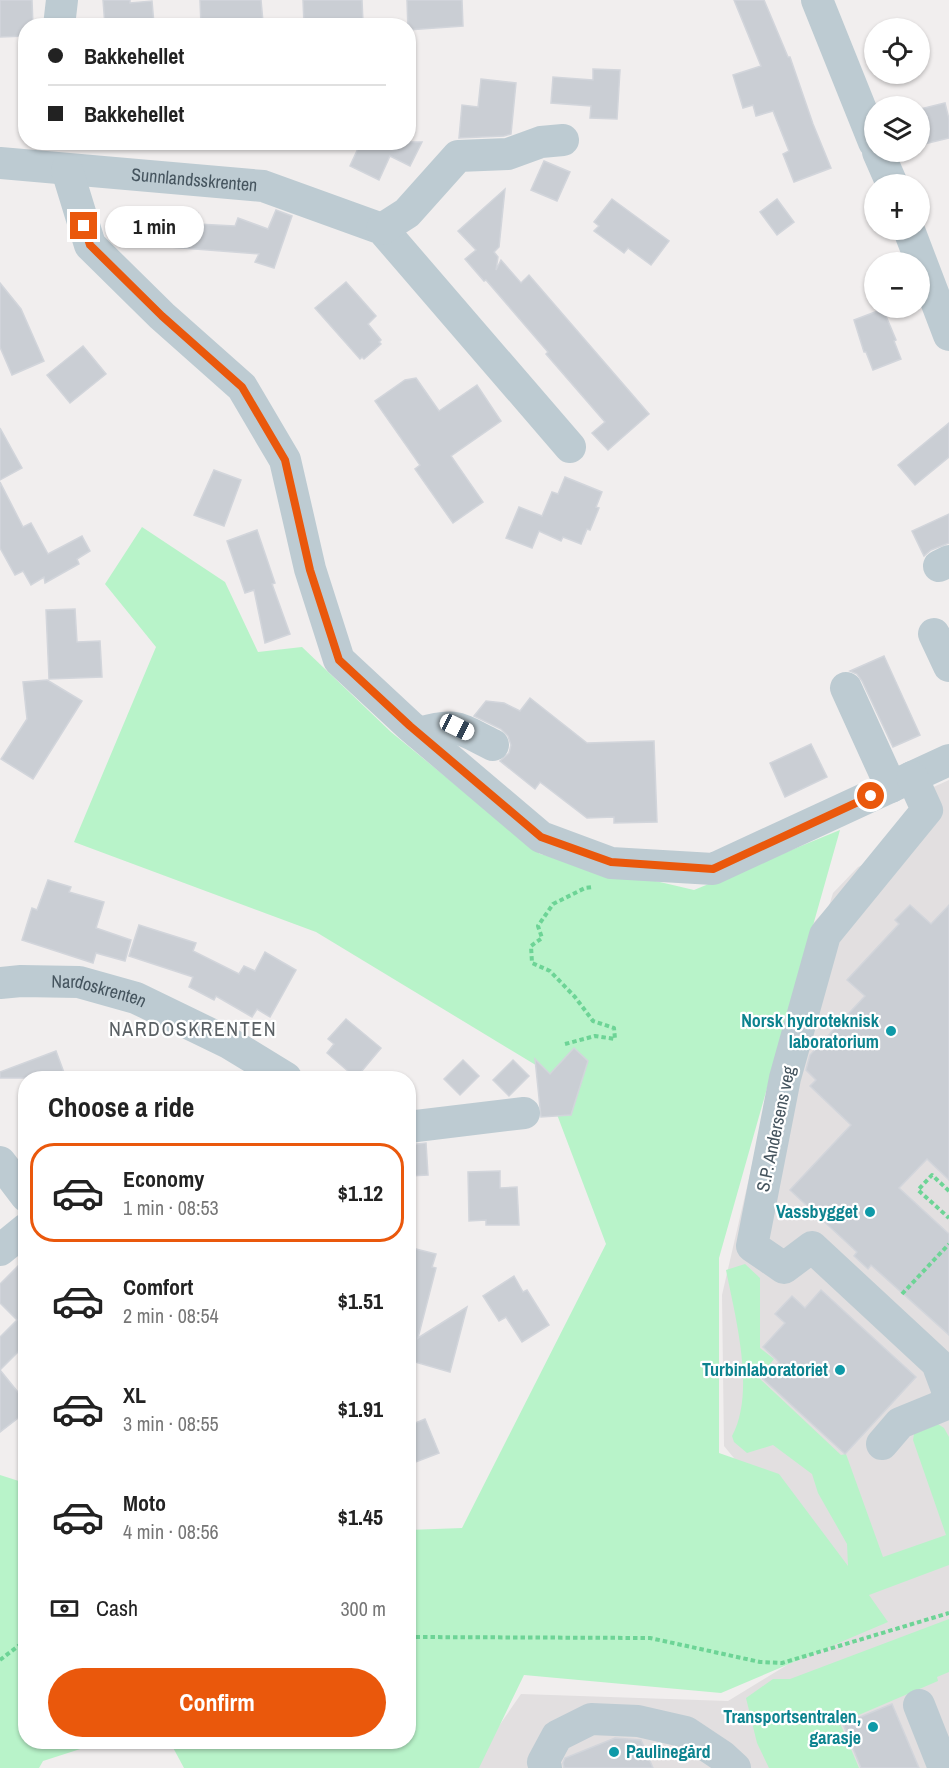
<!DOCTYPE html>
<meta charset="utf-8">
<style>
body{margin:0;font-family:"Archivo Narrow",sans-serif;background:#f6f6f6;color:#222;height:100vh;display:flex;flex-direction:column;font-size:22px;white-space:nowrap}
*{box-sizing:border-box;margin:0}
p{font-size:20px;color:#767676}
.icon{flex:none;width:33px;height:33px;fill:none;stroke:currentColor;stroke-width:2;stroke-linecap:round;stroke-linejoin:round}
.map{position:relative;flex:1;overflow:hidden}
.side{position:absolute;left:18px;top:1071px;width:398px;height:678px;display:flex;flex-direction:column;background:#fff;border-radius:24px;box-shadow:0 2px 4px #0004}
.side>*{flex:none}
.banner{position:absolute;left:18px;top:18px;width:398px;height:132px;border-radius:24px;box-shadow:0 2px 4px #0004;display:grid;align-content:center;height:132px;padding:0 30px;background:#fff}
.controls{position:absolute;left:864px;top:18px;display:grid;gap:12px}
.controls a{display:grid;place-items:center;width:66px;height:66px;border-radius:50%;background:#fff;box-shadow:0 2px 4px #0004;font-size:30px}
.end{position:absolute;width:27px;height:27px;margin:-14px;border:8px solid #ea580c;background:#fff;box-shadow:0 0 0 3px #fff}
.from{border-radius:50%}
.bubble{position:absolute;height:42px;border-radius:21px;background:#fff;box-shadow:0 2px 4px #0004;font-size:20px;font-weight:800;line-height:42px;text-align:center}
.car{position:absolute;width:18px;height:36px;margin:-18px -9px;border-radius:8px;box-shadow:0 0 4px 2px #0007;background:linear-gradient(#fff 24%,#345 0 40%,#fff 0 76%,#345 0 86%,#fff 0)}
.banner b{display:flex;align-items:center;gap:21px;height:57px;font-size:22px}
.banner b+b{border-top:2px solid #e0e0e0}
.banner i{width:15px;height:15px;background:#222}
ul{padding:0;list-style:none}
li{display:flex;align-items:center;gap:18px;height:99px;margin:0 12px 9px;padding:0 18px;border:3px solid transparent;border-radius:24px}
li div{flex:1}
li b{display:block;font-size:22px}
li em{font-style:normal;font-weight:800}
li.current{border-color:#ea580c}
li>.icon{width:54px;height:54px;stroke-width:1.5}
h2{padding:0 30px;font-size:27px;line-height:72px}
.pay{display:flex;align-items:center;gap:15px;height:66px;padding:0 30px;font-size:22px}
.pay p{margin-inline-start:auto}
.cta{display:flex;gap:12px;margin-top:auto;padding:12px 30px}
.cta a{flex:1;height:69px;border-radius:36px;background:#ea580c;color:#fff;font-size:24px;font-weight:800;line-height:69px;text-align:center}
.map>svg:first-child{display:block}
.education{fill:#e2dfe0}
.green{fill:#b8f3c9}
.building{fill:#caced4;stroke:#d2d5db;stroke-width:1.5}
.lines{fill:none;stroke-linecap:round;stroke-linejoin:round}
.path{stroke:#6dd496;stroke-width:4;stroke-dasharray:4.5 3;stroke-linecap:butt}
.minor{stroke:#bdcbd2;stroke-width:32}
.route{stroke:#ea580c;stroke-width:8}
.culture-dot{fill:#0f9aa8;stroke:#fff;stroke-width:2}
.labels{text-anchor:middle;stroke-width:4.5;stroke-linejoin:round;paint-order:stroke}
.street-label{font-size:18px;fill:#45545e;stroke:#fff}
.culture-label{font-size:18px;font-weight:bold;fill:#0d838f;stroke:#fff;text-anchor:end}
.neighbourhood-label{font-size:20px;letter-spacing:1.5px;fill:#5a6064;stroke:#fff}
</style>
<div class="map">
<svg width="949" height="1768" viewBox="0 0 949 1768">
<rect width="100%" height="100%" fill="#f1eeee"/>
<path class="education" d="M 949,780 L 949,1768 L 470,1768 L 521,1694 L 728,1701 L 866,1617 L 724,1446 L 722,1295 L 806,931 L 829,906 L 833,893 L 858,867 L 871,861 L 909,820 L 909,798 Z"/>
<g class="green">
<path d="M 142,527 L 225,582 L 258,652 L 302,647 L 391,732 L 540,854 L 694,890 L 840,830 L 719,1258 L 719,1453 L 779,1474 L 848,1566 L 847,1544 L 818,1493 L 812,1474 L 773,1445 L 747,1453 L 734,1442 L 732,1436 C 756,1392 735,1316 726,1270 L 745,1264 L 760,1278 L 760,1348 L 774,1359 L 759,1378 L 841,1455 L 846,1454 L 883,1557 L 946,1535 L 913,1440 L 914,1434 L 938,1424 L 944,1428 L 949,1437 L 949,1565 L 869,1595 L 888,1622 L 721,1693 L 524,1675 L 479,1768 L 184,1768 L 170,1742 L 408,1742 L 408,1530 L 462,1528 L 606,1244 L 539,1067 L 316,932 L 74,842 L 156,647 L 105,584 Z"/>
<path d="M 0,1475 L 25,1483 L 26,1742 L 102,1742 L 43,1761 L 39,1768 L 0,1768 Z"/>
<path d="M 949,1619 L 949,1672 L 937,1677 L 938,1681 L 840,1723 L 859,1768 L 769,1768 L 757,1743 L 746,1698 L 773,1679 L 790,1679 Z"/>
</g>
<g class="building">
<path d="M 0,0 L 32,0 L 33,26 L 26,26 L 26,36 L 0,37 Z"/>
<path d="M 103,0 L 130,0 L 130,3 L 152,1 L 154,24 L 105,26 Z"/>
<path d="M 200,0 L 261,0 L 263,22 L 201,26 Z"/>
<path d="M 303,0 L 362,0 L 363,23 L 304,25 Z"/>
<path d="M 407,0 L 462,0 L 463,26 L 408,30 Z"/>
<path d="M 734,0 L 764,0 L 788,57 L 790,57 L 813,124 L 831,168 L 794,182 L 783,154 L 789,151 L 773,111 L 756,116 L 753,105 L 743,108 L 733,75 L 761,66 Z"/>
<path d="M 593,69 L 620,70 L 617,119 L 590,118 L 591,106 L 551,103 L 553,77 L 593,80 Z"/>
<path d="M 481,79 L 516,83 L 511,134 L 504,136 L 459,138 L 462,105 L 478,107 Z"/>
<path d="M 945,103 L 949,119 L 949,138 L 920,145 L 920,109 Z"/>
<path d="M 361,142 L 422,142 L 410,166 L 390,156 L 379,180 L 350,166 Z"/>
<path d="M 544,161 L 570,172 L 557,201 L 531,190 Z"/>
<path d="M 505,189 L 499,247 L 494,252 L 498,257 L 496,270 L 501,260 L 521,283 L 529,275 L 649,414 L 608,450 L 592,433 L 605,422 L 546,354 L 548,352 L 486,280 L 484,281 L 465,259 L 476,250 L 458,231 Z"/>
<path d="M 612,199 L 669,241 L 651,265 L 628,248 L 624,253 L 594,231 L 599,226 L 594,222 Z"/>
<path d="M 777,199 L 794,222 L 777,235 L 760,212 Z"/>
<path d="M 147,209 L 198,213 L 197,224 L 235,226 L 238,218 L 268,229 L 276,210 L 292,216 L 274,268 L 255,262 L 259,254 L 144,245 Z"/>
<path d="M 346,282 L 376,316 L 368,324 L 381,340 L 379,342 L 381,344 L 364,359 L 362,357 L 360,359 L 315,308 Z"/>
<path d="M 0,283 L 21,309 L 44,361 L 12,375 L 0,347 Z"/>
<path d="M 883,309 L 896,340 L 894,341 L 901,359 L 873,370 L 866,352 L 864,352 L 854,320 Z"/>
<path d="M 83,346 L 106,374 L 70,403 L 47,375 Z"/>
<path d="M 416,378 L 439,411 L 477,385 L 501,421 L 451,456 L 483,502 L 453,523 L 415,469 L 420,465 L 375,401 L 405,380 Z"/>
<path d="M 949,423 L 949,457 L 915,485 L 898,465 Z"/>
<path d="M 0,428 L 22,468 L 0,480 Z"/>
<path d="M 214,470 L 241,480 L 224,526 L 194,515 Z"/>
<path d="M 565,477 L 602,492 L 596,507 L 599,508 L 590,530 L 587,529 L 581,544 L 563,537 L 561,541 L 539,531 L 532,548 L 506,538 L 519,507 L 542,516 L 552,492 L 558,494 Z"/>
<path d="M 0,482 L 23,527 L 31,523 L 48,554 L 82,536 L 90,551 L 77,559 L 79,564 L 45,583 L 44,577 L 31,585 L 23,571 L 15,575 L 0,548 Z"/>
<path d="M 949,514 L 949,543 L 931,550 L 924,556 L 912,531 Z"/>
<path d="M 257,530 L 275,583 L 272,584 L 290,634 L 265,643 L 254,590 L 245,593 L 227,541 Z"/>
<path d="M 75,609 L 77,642 L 100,641 L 102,677 L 49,679 L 46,610 Z"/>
<path d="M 884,656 L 920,735 L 893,747 L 862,681 L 857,674 L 850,671 Z"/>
<path d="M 47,680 L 82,701 L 33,779 L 1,759 L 27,719 L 23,682 Z"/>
<path d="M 530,698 L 587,743 L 654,741 L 657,822 L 614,823 L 614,817 L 587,818 L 540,782 L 535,789 L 500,761 L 509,753 L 511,745 L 508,736 L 501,729 L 474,716 L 486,701 L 504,703 L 520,711 Z"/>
<path d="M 811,744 L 827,777 L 785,797 L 770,763 Z"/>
<path d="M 48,880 L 71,887 L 69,892 L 104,902 L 96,928 L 131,940 L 125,961 L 96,953 L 93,963 L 22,940 L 32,908 L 37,910 Z"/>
<path d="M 910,905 L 931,924 L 949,905 L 949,1180 L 927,1159 L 899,1188 L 949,1234 L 949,1335 L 871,1265 L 868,1269 L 854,1256 L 857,1252 L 790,1190 L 851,1125 L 810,1086 L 816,1080 L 806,1070 L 810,1055 L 865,996 L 847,980 L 899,924 L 895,920 Z"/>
<path d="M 139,925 L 196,943 L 193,951 L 239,974 L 244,966 L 255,971 L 265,952 L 296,970 L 270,1017 L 257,1009 L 252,1017 L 216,996 L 214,1000 L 189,987 L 193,977 L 129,956 Z"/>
<path d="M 346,1019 L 381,1048 L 356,1078 L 327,1053 L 334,1044 L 328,1039 Z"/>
<path d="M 574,1048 L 588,1061 L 571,1115 L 541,1117 L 535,1059 L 550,1074 Z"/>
<path d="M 56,1051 L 66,1078 L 0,1078 L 0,1072 Z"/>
<path d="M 463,1060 L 479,1076 L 460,1095 L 444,1079 Z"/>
<path d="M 513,1060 L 529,1076 L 509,1096 L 493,1080 Z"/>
<path d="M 426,1143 L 428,1175 L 408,1176 L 408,1145 Z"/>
<path d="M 500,1171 L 500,1188 L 517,1187 L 519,1225 L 486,1225 L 486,1220 L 469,1221 L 468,1172 Z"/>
<path d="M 408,1247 L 436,1254 L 432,1267 L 436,1268 L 418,1338 L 467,1307 L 450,1372 L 408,1360 Z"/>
<path d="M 26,1258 L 26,1344 L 0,1370 L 26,1402 L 26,1412 L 0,1432 L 0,1337 L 17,1320 L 0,1303 L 0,1284 Z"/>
<path d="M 514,1276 L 523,1292 L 527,1290 L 549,1325 L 522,1342 L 506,1317 L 499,1321 L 483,1296 Z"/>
<path d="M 821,1290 L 916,1377 L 845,1454 L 763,1379 L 779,1362 L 763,1347 L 785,1323 L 775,1314 L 792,1296 L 805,1308 Z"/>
<path d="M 425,1419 L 439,1453 L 408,1465 L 408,1426 Z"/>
<path d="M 892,1704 L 919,1768 L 861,1768 L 843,1724 Z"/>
<path d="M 615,1738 L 641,1740 L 653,1768 L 564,1768 L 563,1763 L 565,1758 Z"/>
</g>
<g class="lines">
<g class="path">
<path d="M 565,1044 L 595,1036 L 615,1039 L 614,1028 L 593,1021 L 575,997 L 550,971 L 532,963 L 531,946 L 542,938 L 538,926 L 553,904 L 585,888 L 593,887"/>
<path d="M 949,1191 L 932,1175 L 918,1190 L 949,1218"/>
<path d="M 902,1294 L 949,1244"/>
<path d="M 408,1637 L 650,1638 L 760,1662 L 782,1663 L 949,1613"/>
<path d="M 0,1660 L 26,1640"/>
</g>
<g class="minor">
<path d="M 817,0 L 874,142"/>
<path d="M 59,26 L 62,0"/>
<path d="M 878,152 L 892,184"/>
<path id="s1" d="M 0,163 L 263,186 L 382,229 L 570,447"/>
<path d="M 67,170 L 90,245 L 162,316 L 242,387 L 285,460 L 310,569 L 339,660 L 410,726 L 541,837 L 611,863 L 713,869 L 949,760"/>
<path d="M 382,229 L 407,213 L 458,156 L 508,154 L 541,142 L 563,140"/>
<path d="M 909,230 L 949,335"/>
<path d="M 939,566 L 949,561"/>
<path d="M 934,634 L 949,666"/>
<path d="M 846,688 L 891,787"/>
<path d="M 419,733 C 457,722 458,728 493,745"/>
<path d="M 912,777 L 927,810 L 825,935 L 785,1078 L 752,1246 L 784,1268 L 812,1247 L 937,1363 L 949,1395"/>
<path id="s2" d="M 0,983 L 21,981 L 79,982 L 136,998 L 229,1043 L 286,1078"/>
<path d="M 408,1127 L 524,1113"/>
<path d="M 0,1162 L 26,1196"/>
<path d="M 0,1250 L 26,1229"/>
<path d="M 882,1444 L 900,1423 L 949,1403"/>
<path d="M 919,1705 L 944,1768"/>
<path d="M 546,1768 L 543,1762 L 557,1736 L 591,1719 L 638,1721 L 686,1732 L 722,1756 L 735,1768"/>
</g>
</g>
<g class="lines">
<path class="route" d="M 84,226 L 90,245 L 162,316 L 242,387 L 285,460 L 310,570 L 339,660 L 410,726 L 541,837 L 611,862 L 713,869 L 871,796"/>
</g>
<g class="culture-dot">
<circle cx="891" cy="1031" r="6"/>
<circle cx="870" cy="1212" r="6"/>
<circle cx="840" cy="1370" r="6"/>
<circle cx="873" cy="1727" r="6"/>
<circle cx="614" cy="1752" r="6"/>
</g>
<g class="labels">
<g class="street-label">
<text dy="6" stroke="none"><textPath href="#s1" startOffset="195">Sunnlandsskrenten</textPath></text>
<text dy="6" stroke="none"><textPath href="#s2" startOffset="100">Nardoskrenten</textPath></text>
<text transform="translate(776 1129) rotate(-78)" y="6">S.P. Andersens veg</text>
</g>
<g class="culture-label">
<text x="879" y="1027">Norsk hydroteknisk<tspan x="879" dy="21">laboratorium</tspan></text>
<text x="858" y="1218">Vassbygget</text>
<text x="828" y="1376">Turbinlaboratoriet</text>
<text x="861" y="1723">Transportsentralen,<tspan x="861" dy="21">garasje</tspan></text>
<text x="626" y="1758" text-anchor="start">Paulinegård</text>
</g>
<g class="neighbourhood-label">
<text x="193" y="1036">NARDOSKRENTEN</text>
</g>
</g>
</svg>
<div class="controls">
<a><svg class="icon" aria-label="locate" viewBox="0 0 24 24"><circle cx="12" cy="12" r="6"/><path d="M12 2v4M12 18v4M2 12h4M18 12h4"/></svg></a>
<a><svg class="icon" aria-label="layers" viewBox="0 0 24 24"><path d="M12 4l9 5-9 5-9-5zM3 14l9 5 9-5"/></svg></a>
<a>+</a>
<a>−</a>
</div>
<i class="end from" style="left:871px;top:796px"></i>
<i class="end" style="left:84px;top:226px"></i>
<div class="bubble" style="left:105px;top:206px;width:99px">1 min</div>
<i class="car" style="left:457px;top:727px;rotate:116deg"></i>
<div class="banner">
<b><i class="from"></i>Bakkehellet</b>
<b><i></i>Bakkehellet</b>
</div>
<section class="side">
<h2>Choose a ride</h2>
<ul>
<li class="current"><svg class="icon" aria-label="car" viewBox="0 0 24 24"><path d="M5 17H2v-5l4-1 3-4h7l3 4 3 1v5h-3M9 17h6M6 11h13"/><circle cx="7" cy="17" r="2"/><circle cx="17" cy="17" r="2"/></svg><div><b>Economy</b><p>1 min · 08:53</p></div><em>$1.12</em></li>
<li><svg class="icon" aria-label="car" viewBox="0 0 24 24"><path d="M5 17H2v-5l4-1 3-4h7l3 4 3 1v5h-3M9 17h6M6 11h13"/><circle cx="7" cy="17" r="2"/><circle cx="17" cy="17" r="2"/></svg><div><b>Comfort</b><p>2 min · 08:54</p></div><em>$1.51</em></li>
<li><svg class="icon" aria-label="car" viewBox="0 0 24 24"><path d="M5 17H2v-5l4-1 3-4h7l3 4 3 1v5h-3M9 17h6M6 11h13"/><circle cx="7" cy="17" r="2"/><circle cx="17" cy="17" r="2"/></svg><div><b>XL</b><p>3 min · 08:55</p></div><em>$1.91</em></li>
<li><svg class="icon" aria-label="car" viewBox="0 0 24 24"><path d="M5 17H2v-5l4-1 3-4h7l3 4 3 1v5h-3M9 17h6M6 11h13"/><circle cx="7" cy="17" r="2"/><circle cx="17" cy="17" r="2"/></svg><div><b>Moto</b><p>4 min · 08:56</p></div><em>$1.45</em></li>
</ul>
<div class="pay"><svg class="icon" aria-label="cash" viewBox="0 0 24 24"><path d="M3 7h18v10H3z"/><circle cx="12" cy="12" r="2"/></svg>Cash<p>300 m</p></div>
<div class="cta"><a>Confirm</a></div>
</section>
</div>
